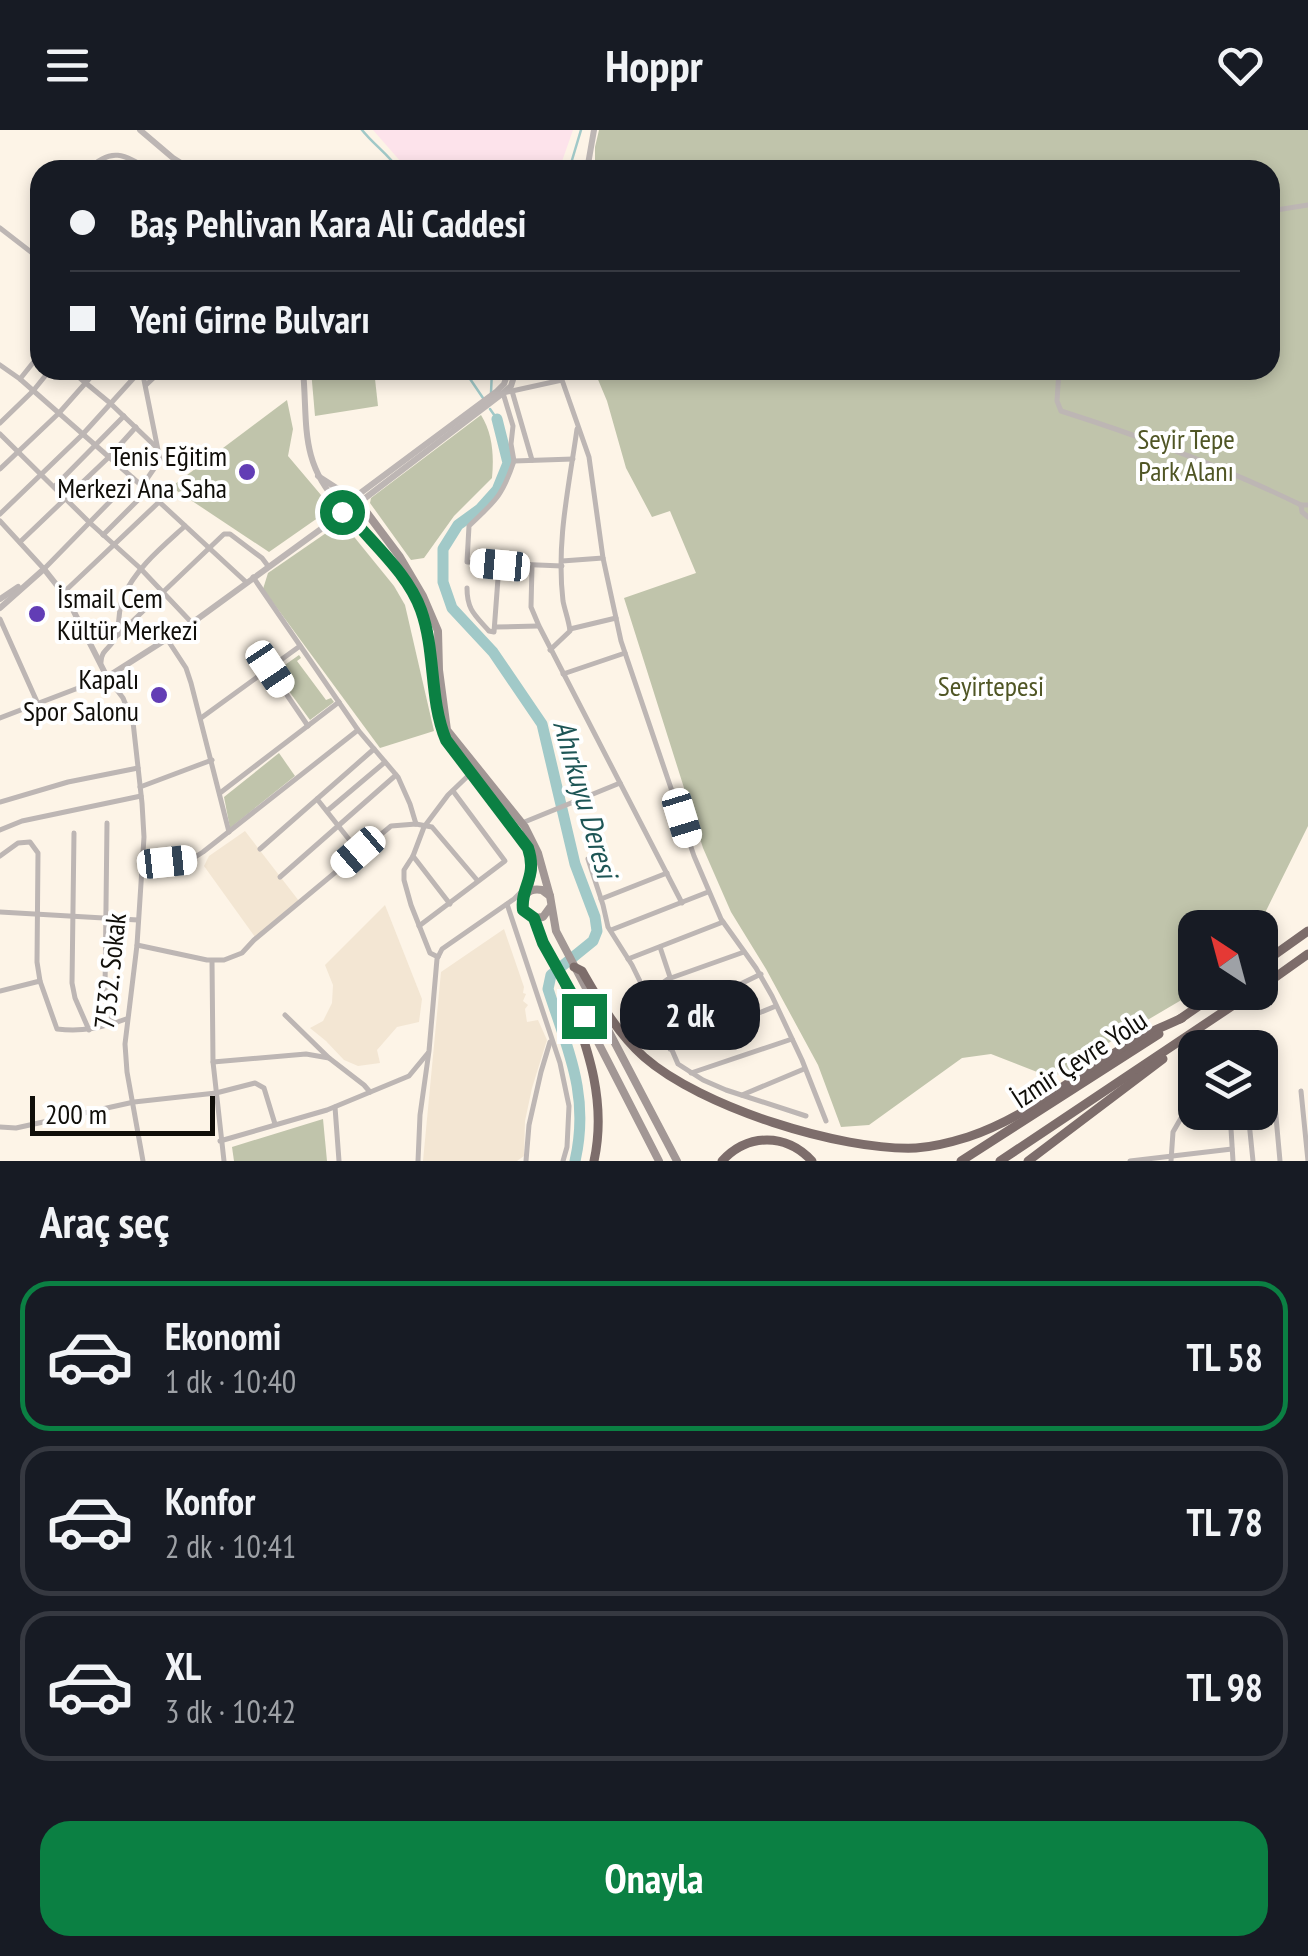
<!DOCTYPE html>
<html lang="tr">
<meta charset="utf-8">
<style>
body{margin:0;font-family:"PT Sans Narrow",sans-serif;background:#242831;color:#f1f3f6;height:100vh;display:flex;flex-direction:column;font-size:38px;white-space:nowrap}
*{box-sizing:border-box;margin:0}
p{font-size:32px;color:#9ea1a6}
.icon{flex:none;width:55px;height:55px;fill:none;stroke:currentColor;stroke-width:2;stroke-linecap:round;stroke-linejoin:round}
.map{position:relative;height:1031px;overflow:hidden}
.drawer{display:flex;flex-direction:column;background:#171b24;flex:1}
.drawer>*{flex:none}
.top-card{position:absolute;left:30px;top:30px;width:1250px;height:220px;border-radius:30px;box-shadow:0 5px 15px #0003;display:grid;align-content:center;height:220px;padding:0 40px;background:#171b24}
.needle{width:65px;rotate:324deg}
.fabs{position:absolute;left:1178px;top:780px;display:grid;gap:20px}
.fabs a{display:grid;place-items:center;width:100px;height:100px;border-radius:20px;background:#171b24;box-shadow:0 5px 15px #0003;font-size:50px}
.scale{position:absolute;left:30px;bottom:25px;width:185px;box-sizing:border-box;padding-left:10px;border:5px solid #100e09;border-top:0;font-size:28px;line-height:35px;white-space:nowrap;color:#100e09;-webkit-text-stroke:8px #fff;paint-order:stroke}
.end{position:absolute;width:45px;height:45px;margin:-22px;border:12px solid #0b8043;background:#fff;box-shadow:0 0 0 5px #fff}
.from{border-radius:50%}
.bubble{position:absolute;height:70px;border-radius:30px;background:#171b24;box-shadow:0 5px 15px #0003;font-size:32px;font-weight:600;line-height:70px;text-align:center}
.car{position:absolute;width:30px;height:60px;margin:-30px -15px;border-radius:12px;box-shadow:0 0 8px 2px #0007;background:linear-gradient(#fff 24%,#345 0 40%,#fff 0 76%,#345 0 86%,#fff 0)}
.top-card b{display:flex;align-items:center;gap:35px;height:95px;font-size:38px}
.top-card b+b{border-top:2px solid #363941}
.top-card i{width:25px;height:25px;background:#f1f3f6}
ul{padding:0;list-style:none}
li{display:flex;align-items:center;gap:30px;height:150px;margin:0 20px 15px;padding:0 20px;border:5px solid #363941;border-radius:30px}
li div{flex:1}
li b{display:block;font-size:38px}
li em{font-style:normal;font-weight:600}
li.selected{border-color:#0b8043}
li>.icon{width:90px;height:90px;stroke-width:1.5}
h2{padding:0 40px;font-size:45px;line-height:120px}
.button{display:flex;gap:20px;margin-top:auto;padding:20px 40px}
.button a{flex:1;height:115px;border-radius:30px;background:#0b8043;color:#fff;font-size:40px;font-weight:600;line-height:115px;text-align:center}
header{display:flex;justify-content:space-between;align-items:center;height:130px;padding:0 40px;background:#171b24;font-size:45px;font-weight:600}
.map>svg:first-child{display:block}
.industrial{fill:#fde3eb}
.built{fill:#f3e6d3}
.green{fill:#c0c4ab}
.lines{fill:none;stroke-linecap:round;stroke-linejoin:round}
.stream{stroke:#a1c9c8;stroke-width:2.5}
.river{stroke:#a1c9c8;stroke-width:11}
.minor{stroke:#bdb6b4;stroke-width:5}
.tertiary{stroke:#bdb6b4;stroke-width:6}
.secondary{stroke:#a29795;stroke-width:8}
.motorway{stroke:#7d6d6b;stroke-width:9}
.route{stroke:#0b8043;stroke-width:12}
.poi-dot{fill:#623db5;stroke:#fff;stroke-width:4}
.labels{text-anchor:middle;stroke-width:8;stroke-linejoin:round;paint-order:stroke}
.park-label{font-size:28px;fill:#505625;stroke:#fff}
.poi-label{font-size:28px;fill:#100e09;stroke:#fff;text-anchor:end}
.street-label{font-size:28px;fill:#100e09;stroke:#fff}
.water-label{font-size:30px;font-style:italic;fill:#1d5555;stroke:#fff}
</style>
<header><svg class="icon" aria-label="menu" viewBox="0 0 24 24"><path d="M4 6h16M4 12h16M4 18h16"/></svg>Hoppr<svg class="icon" aria-label="heart" viewBox="0 0 24 24"><path d="M12 20l-8-8c-3-5 5-10 8-4 3-6 11-1 8 4z"/></svg></header>
<div class="map">
<svg width="1308" height="1031" viewBox="0 0 1308 1031">
<rect width="100%" height="100%" fill="#fdf4e7"/>
<path class="industrial" d="M 373,0 L 573,0 L 559,40 L 408,40 Z"/>
<g class="built">
<path d="M 245,701 L 299,771 L 255,807 L 204,736 L 209,726 Z"/>
<path d="M 385,775 L 422,869 L 419,892 L 397,897 L 377,920 L 380,933 L 358,936 L 344,930 L 326,911 L 310,898 L 323,891 L 332,873 L 333,855 L 325,835 Z"/>
<path d="M 504,799 L 524,857 L 523,863 L 526,864 L 523,871 L 528,875 L 525,879 L 527,892 L 538,890 L 547,910 L 532,958 L 525,991 L 524,1026 L 517,1031 L 423,1031 L 441,842 Z"/>
</g>
<g class="green">
<path d="M 599,0 L 1308,0 L 1308,696 L 1258,797 L 1195,798 L 1195,862 L 1105,915 L 1077,938 L 1050,947 L 991,924 L 962,928 L 869,995 L 841,997 L 818,935 L 766,839 L 731,782 L 703,718 L 624,468 L 696,443 L 670,381 L 652,387 L 626,338 L 607,271 L 594,240 L 1270,240 L 1270,40 L 595,40 L 595,17 Z"/>
<path d="M 311,240 L 374,240 L 378,276 L 315,286 Z"/>
<path d="M 287,270 L 293,299 L 288,326 L 332,378 L 269,422 L 171,357 Z"/>
<path d="M 481,285 C 493,304 494,326 492,348 L 454,386 L 424,428 L 411,430 L 370,373 L 371,368 Z"/>
<path d="M 342,392 L 394,456 L 405,475 L 434,601 L 380,618 L 263,459 L 268,443 Z"/>
<path d="M 299,525 L 301,528 L 297,531 L 326,570 L 331,568 L 334,572 L 310,590 L 275,542 Z"/>
<path d="M 279,623 L 295,646 L 230,698 L 224,667 Z"/>
<path d="M 323,989 L 327,1031 L 234,1031 L 232,1017 Z"/>
</g>
<g class="lines">
<g class="stream">
<path d="M 362,0 C 374,15 389,25 399,40"/>
<path d="M 569,40 L 581,0"/>
<path d="M 464,240 L 483,268"/>
<path d="M 491,263 L 492,240"/>
<path d="M 490,279 L 497,289"/>
</g>
<path class="river" d="M 497,289 L 508,333 L 497,360 L 480,379 L 458,395 L 443,419 L 443,452 L 452,478 L 493,522 L 542,594 L 575,734 L 595,787 L 597,801 L 593,811 L 551,845 L 548,859 C 568,921 590,965 575,1031"/>
<g class="minor">
<path d="M 88,40 C 111,16 125,25 150,40"/>
<path d="M 126,40 L 134,40"/>
<path d="M 1270,81 L 1308,75"/>
<path d="M 0,98 L 40,129"/>
<path d="M 33,124 L 40,112"/>
<path d="M 40,198 L 34,205 L 40,216"/>
<path d="M 0,235 L 20,249 L 142,356 L 246,452"/>
<path d="M 70,240 L 110,273 L 155,316"/>
<path d="M 142,240 L 160,330 L 142,356"/>
<path d="M 1059,240 L 1057,271 L 1061,281 C 1143,307 1223,337 1301,375 L 1308,375"/>
<path d="M 20,249 L 40,224"/>
<path d="M 146,255 L 162,240"/>
<path d="M 512,261 L 532,330"/>
<path d="M 0,293 L 33,261 L 50,240"/>
<path d="M 0,304 L 89,392 L 140,438 L 192,493"/>
<path d="M 573,329 L 514,331 L 511,314 L 513,296 L 503,263 L 562,250 L 589,327 L 603,428 L 621,511 L 694,726 L 721,789 L 756,838 L 772,866 L 802,930 L 826,991"/>
<path d="M 514,331 C 502,367 495,371 469,396 L 467,432 L 562,436"/>
<path d="M 0,339 L 59,283 L 97,240"/>
<path d="M 54,357 L 124,286"/>
<path d="M 1301,375 L 1302,382 L 1308,387"/>
<path d="M 0,384 L 83,304 L 141,240"/>
<path d="M 0,391 L 44,439 L 133,348"/>
<path d="M 103,405 L 147,361"/>
<path d="M 20,412 L 109,327 L 136,297"/>
<path d="M 562,431 L 603,428"/>
<path d="M 532,436 L 531,477 L 539,496 L 682,773"/>
<path d="M 253,447 L 358,600 L 398,647 L 410,674 L 416,694"/>
<path d="M 467,458 C 467,480 475,485 489,501 L 494,502 L 499,435"/>
<path d="M 63,463 L 159,372"/>
<path d="M 0,489 L 38,574"/>
<path d="M 496,497 L 538,496"/>
<path d="M 570,499 L 616,488"/>
<path d="M 118,505 L 224,404 L 230,404 L 262,428 L 268,436"/>
<path d="M 167,509 L 186,538 L 191,553 L 229,702"/>
<path d="M 550,520 L 570,501 C 569,491 565,481 563,471 C 556,412 569,356 577,299"/>
<path d="M 101,532 C 101,519 112,518 116,506 C 120,494 118,479 123,467 C 136,438 162,417 185,396"/>
<path d="M 270,540 L 308,596"/>
<path d="M 563,544 L 625,523"/>
<path d="M 107,547 L 123,568 L 133,592 L 142,673 L 144,707 L 137,815 L 125,914 L 127,942 L 143,1031"/>
<path d="M 0,588 L 107,547"/>
<path d="M 201,588 L 300,516"/>
<path d="M 140,657 L 212,630"/>
<path d="M 220,663 L 339,572"/>
<path d="M 317,669 L 359,722"/>
<path d="M 0,672 L 68,652 L 138,638"/>
<path d="M 327,681 L 385,632"/>
<path d="M 107,693 L 105,860 L 113,894"/>
<path d="M 522,693 L 620,653"/>
<path d="M 0,700 L 22,691 L 141,666"/>
<path d="M 74,703 L 72,853 L 75,868 L 89,900"/>
<path d="M 260,719 L 374,619"/>
<path d="M 0,726 L 18,713 L 30,712 L 38,723 L 37,832 L 40,851"/>
<path d="M 413,726 L 450,774"/>
<path d="M 588,729 L 603,775 L 608,797 L 632,835 L 659,890 L 678,934 L 703,950 L 726,960 L 806,986"/>
<path d="M 142,734 L 192,729 L 203,722 L 358,600"/>
<path d="M 280,747 L 396,645"/>
<path d="M 601,769 L 667,743"/>
<path d="M 507,774 L 560,933 L 569,976 L 567,1017 L 563,1031"/>
<path d="M 0,782 L 138,790"/>
<path d="M 419,796 L 505,731 L 453,661"/>
<path d="M 611,800 L 708,762"/>
<path d="M 137,815 L 207,830 L 224,830 L 242,823 L 254,810 L 391,696 L 416,694 L 432,697 L 477,750"/>
<path d="M 660,817 L 670,847"/>
<path d="M 438,827 L 430,823 L 411,775 L 404,750 L 404,740 L 413,726 L 424,697 L 448,665 L 471,643"/>
<path d="M 628,829 L 723,792"/>
<path d="M 212,831 L 213,932 L 224,1031"/>
<path d="M 0,861 L 40,851 L 57,899 C 82,902 102,898 126,889"/>
<path d="M 647,864 L 668,849 L 744,822"/>
<path d="M 285,885 L 329,928 L 364,955 L 370,962"/>
<path d="M 659,889 L 724,862 L 761,844"/>
<path d="M 670,919 L 776,876"/>
<path d="M 213,932 L 306,924 L 329,928"/>
<path d="M 691,943 L 792,909"/>
<path d="M 1301,961 L 1308,1031"/>
<path d="M 742,965 L 804,939"/>
<path d="M 1274,965 L 1280,1031"/>
<path d="M 335,977 L 339,1031"/>
<path d="M 1248,982 L 1253,1031"/>
<path d="M 1230,983 L 1233,1031"/>
<path d="M 0,997 L 16,998 L 134,972 L 216,963 L 255,953 L 264,958 L 275,994"/>
<path d="M 220,1011 L 327,980 L 409,946 L 428,923"/>
<path d="M 418,1031 L 420,985 L 429,921 L 437,829 L 442,819 L 514,769 L 528,755"/>
<path d="M 526,1031 L 529,995 L 541,942 L 550,912"/>
<path d="M 1130,1031 L 1232,1019"/>
<path d="M 1171,1031 L 1173,1002 L 1181,988 L 1230,983 L 1248,984"/>
</g>
<g class="tertiary">
<path d="M 140,0 L 173,28 L 192,40"/>
<path d="M 587,40 L 594,0"/>
<path d="M 303,240 C 308,294 299,332 340,375"/>
<path d="M 318,346 L 349,366"/>
<path d="M 355,367 L 496,262 L 504,254 L 509,240"/>
<path d="M 360,372 L 503,263 L 511,256 L 516,240"/>
<path d="M 325,394 L 340,379"/>
<path d="M 44,439 L 67,468 L 107,547 L 192,493 L 321,399 L 347,386"/>
<path d="M 0,469 L 18,457"/>
<path d="M 0,478 L 44,439"/>
</g>
<g class="secondary">
<circle cx="350" cy="376" r="10"/>
<path d="M 361,375 L 400,427 L 423,466 L 438,501 L 439,540 L 447,600 L 525,697 L 538,723 L 550,766"/>
<path d="M 351,387 C 375,416 408,444 421,480 C 436,522 429,569 446,610 L 529,718 L 533,739 L 528,762"/>
<path d="M 551,776 L 543,787 L 534,788 L 523,780 C 520,767 528,757 542,760 L 550,766 L 556,801 L 677,1031"/>
<path d="M 534,788 L 543,813 L 584,885 L 659,1031"/>
</g>
<g class="motorway">
<path d="M 1260,835 L 1308,801"/>
<path d="M 574,837 L 582,841 C 600,872 617,903 644,927 C 701,977 840,1021 916,1018 C 933,1017 952,1012 968,1007 C 1034,985 1086,936 1147,904 C 1158,898 1170,894 1182,888"/>
<path d="M 564,852 C 585,912 608,967 594,1031"/>
<path d="M 1260,858 L 1308,824"/>
<path d="M 1180,889 L 1219,862"/>
<path d="M 722,1031 C 748,1003 786,1003 812,1031"/>
<path d="M 961,1031 L 1159,904"/>
<path d="M 1000,1031 L 1253,862"/>
<path d="M 1028,1031 L 1163,929"/>
</g>
</g>
<g class="lines">
<path class="route" d="M 342,382 L 351,387 C 375,416 408,444 421,480 C 436,522 429,569 446,610 L 528,718 C 538,748 520,757 523,780 L 534,788 L 543,813 L 584,886"/>
</g>
<g class="poi-dot">
<circle cx="247" cy="342" r="10"/>
<circle cx="37" cy="484" r="10"/>
<circle cx="159" cy="565" r="10"/>
</g>
<g class="labels">
<g class="park-label">
<text x="1186" y="319">Seyir Tepe<tspan x="1186" dy="32">Park Alanı</tspan></text>
<text x="991" y="566">Seyirtepesi</text>
</g>
<g class="poi-label">
<text x="227" y="336">Tenis Eğitim<tspan x="227" dy="32">Merkezi Ana Saha</tspan></text>
<text x="57" y="478" text-anchor="start">İsmail Cem<tspan x="57" dy="32">Kültür Merkezi</tspan></text>
<text x="139" y="559">Kapalı<tspan x="139" dy="32">Spor Salonu</tspan></text>
</g>
<g class="street-label">
<text transform="translate(110 841) rotate(-84)" y="10">7532. Sokak</text>
<text transform="translate(1079 929) rotate(-33)" y="10">İzmir Çevre Yolu</text>
</g>
<g class="water-label">
<text transform="translate(585 669) rotate(74)" y="10">Ahırkuyu Deresi</text>
</g>
</g>
</svg>
<div class="fabs">
<a><svg class="needle" viewBox="-14 -14 28 28"><path d="M0-13l5 13h-10z" fill="#e53935"/><path d="M0 13l5-13h-10z" fill="#9ea1a6"/></svg></a>
<a><svg class="icon" aria-label="layers" viewBox="0 0 24 24"><path d="M12 4l9 5-9 5-9-5zM3 14l9 5 9-5"/></svg></a>
</div>
<div class="scale">200 m</div>
<i class="end from" style="left:342px;top:382px"></i>
<i class="end" style="left:584px;top:886px"></i>
<div class="bubble" style="left:620px;top:850px;width:140px">2 dk</div>
<i class="car" style="left:500px;top:435px;rotate:275deg"></i>
<i class="car" style="left:270px;top:539px;rotate:146deg"></i>
<i class="car" style="left:682px;top:688px;rotate:163deg"></i>
<i class="car" style="left:358px;top:722px;rotate:229deg"></i>
<i class="car" style="left:167px;top:732px;rotate:84deg"></i>
<div class="top-card">
<b><i class="from"></i>Baş Pehlivan Kara Ali Caddesi</b>
<b><i></i>Yeni Girne Bulvarı</b>
</div>
</div>
<section class="drawer">
<h2>Araç seç</h2>
<ul>
<li class="selected"><svg class="icon" aria-label="car" viewBox="0 0 24 24"><path d="M5 17H2v-5l4-1 3-4h7l3 4 3 1v5h-3M9 17h6M6 11h13"/><circle cx="7" cy="17" r="2"/><circle cx="17" cy="17" r="2"/></svg><div><b>Ekonomi</b><p>1 dk · 10:40</p></div><em>TL 58</em></li>
<li><svg class="icon" aria-label="car" viewBox="0 0 24 24"><path d="M5 17H2v-5l4-1 3-4h7l3 4 3 1v5h-3M9 17h6M6 11h13"/><circle cx="7" cy="17" r="2"/><circle cx="17" cy="17" r="2"/></svg><div><b>Konfor</b><p>2 dk · 10:41</p></div><em>TL 78</em></li>
<li><svg class="icon" aria-label="car" viewBox="0 0 24 24"><path d="M5 17H2v-5l4-1 3-4h7l3 4 3 1v5h-3M9 17h6M6 11h13"/><circle cx="7" cy="17" r="2"/><circle cx="17" cy="17" r="2"/></svg><div><b>XL</b><p>3 dk · 10:42</p></div><em>TL 98</em></li>
</ul>
<div class="button"><a>Onayla</a></div>
</section>
